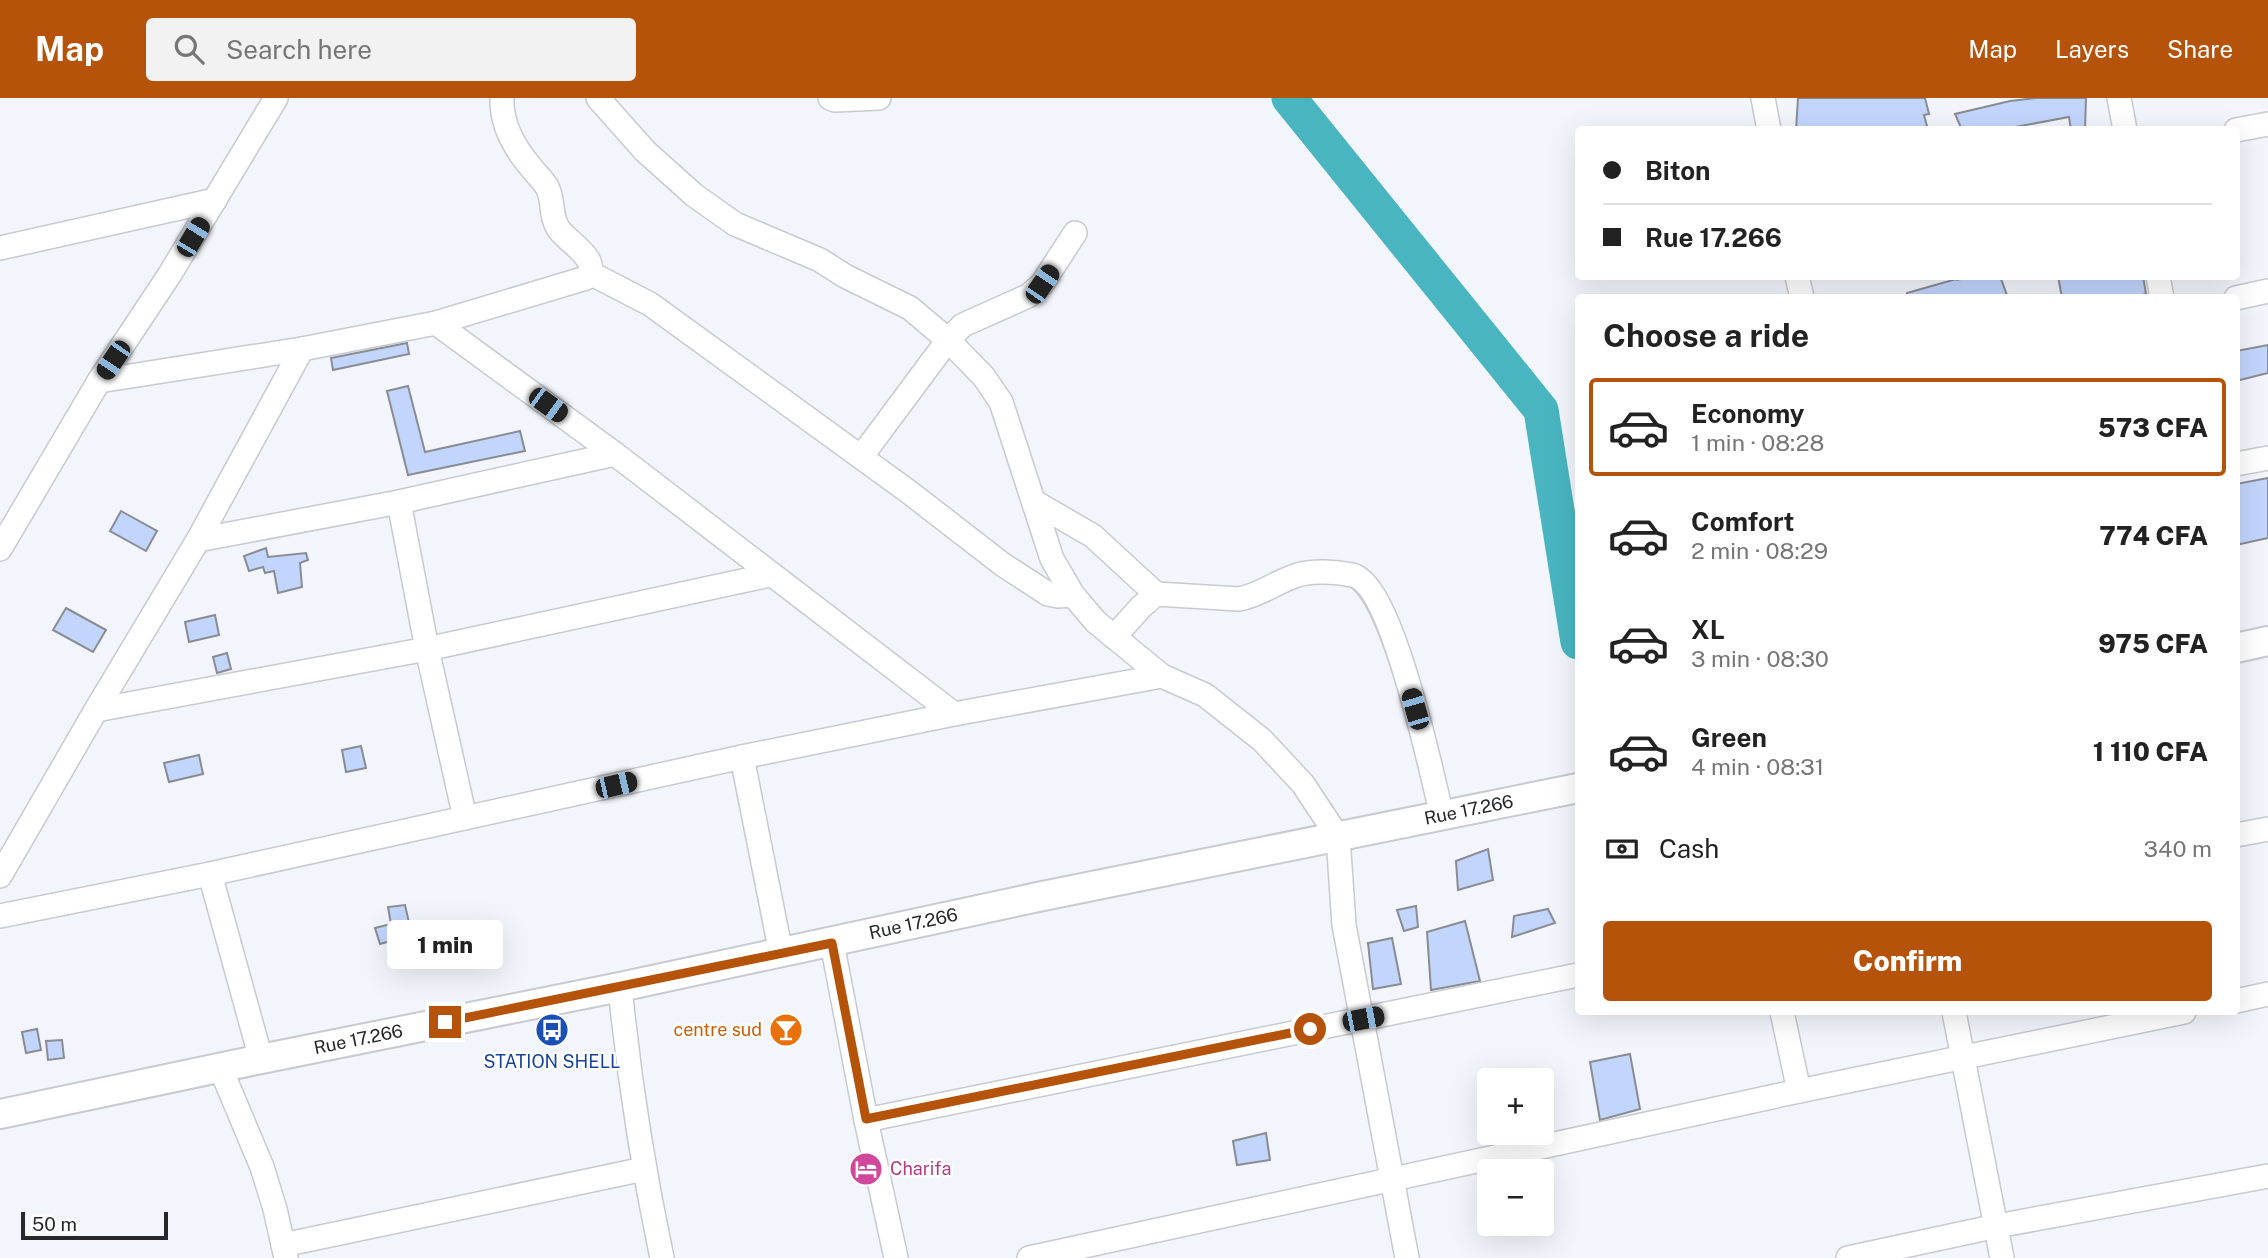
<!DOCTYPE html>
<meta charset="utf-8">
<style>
body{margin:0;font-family:"Public Sans",sans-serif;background:#f2f2f2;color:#222;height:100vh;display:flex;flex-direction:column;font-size:26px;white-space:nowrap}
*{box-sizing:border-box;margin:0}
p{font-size:23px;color:#767676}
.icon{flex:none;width:38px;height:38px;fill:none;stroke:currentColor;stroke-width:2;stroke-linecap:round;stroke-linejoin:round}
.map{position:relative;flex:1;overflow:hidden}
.sheet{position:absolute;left:1575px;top:196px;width:665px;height:721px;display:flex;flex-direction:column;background:#fff;border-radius:7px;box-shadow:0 7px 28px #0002}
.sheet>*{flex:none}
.hud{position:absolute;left:1575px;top:28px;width:665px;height:154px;border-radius:7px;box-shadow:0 7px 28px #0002;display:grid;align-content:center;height:154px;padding:0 28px;background:#fff}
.fabs{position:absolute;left:1477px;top:970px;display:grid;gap:14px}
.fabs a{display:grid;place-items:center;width:77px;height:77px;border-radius:7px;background:#fff;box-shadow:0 7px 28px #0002;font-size:35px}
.scale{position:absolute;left:21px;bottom:18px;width:147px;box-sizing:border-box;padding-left:7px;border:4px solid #262729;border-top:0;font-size:19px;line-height:24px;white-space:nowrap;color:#262729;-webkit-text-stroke:5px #fff;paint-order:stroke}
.end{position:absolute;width:32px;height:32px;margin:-16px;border:9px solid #b45309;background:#fff;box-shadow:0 0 0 4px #fff}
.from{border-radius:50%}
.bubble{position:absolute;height:49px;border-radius:7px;background:#fff;box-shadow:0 7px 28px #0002;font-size:23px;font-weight:800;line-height:49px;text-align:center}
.car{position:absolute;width:21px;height:42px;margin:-21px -10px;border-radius:9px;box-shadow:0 0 5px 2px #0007;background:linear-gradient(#222 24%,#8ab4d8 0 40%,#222 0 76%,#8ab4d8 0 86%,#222 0)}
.hud b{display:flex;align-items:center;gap:24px;height:66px;font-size:26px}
.hud b+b{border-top:2px solid #e0e0e0}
.hud i{width:18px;height:18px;background:#222}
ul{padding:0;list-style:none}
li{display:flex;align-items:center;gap:21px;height:98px;margin:0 14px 10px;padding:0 14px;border:4px solid transparent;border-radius:7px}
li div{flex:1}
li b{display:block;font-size:26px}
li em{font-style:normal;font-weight:800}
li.selected{border-color:#b45309}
li>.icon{width:63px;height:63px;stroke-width:1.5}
h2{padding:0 28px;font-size:32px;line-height:84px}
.pay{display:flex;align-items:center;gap:18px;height:77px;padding:0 28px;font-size:26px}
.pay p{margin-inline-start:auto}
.primary-button{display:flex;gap:14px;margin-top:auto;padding:14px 28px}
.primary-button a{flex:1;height:80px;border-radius:7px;background:#b45309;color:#fff;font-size:28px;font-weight:800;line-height:80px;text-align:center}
header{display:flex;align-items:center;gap:42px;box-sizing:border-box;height:98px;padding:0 35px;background:#b45309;color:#fff}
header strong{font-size:33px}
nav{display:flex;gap:38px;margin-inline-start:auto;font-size:24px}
.search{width:490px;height:63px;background:#f2f2f2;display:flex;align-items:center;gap:18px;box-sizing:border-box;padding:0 24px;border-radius:7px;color:#767676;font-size:26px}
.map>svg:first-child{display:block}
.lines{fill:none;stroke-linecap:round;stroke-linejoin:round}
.river{stroke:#48b5c0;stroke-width:35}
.building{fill:#c2d5fd;stroke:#8a8c92;stroke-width:2}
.minor-casing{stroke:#c7cacf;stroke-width:26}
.major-casing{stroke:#c7cacf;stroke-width:32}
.minor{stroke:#fff;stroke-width:23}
.major{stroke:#fff;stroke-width:28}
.route{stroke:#b45309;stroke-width:9}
.labels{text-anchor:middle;stroke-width:5;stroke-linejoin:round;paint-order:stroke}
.street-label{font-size:18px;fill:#262729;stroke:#fff}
.food-label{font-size:18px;fill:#c56008;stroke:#fff;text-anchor:end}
.transit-label{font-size:18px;fill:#164399;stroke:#fff}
.hotel-label{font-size:18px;fill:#b23c85;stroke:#fff;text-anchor:start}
</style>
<header>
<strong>Map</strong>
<div class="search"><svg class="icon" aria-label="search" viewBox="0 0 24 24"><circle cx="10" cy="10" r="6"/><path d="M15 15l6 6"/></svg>Search here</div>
<nav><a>Map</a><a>Layers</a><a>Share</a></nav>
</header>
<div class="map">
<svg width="2268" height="1160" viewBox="0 0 2268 1160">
<rect width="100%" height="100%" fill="#f2f5fb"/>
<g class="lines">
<path class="river" d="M 1289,0 L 1541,312 L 1578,544"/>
</g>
<g class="building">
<path d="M 1798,0 L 1925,0 L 1929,16 L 1924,17 L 1928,32 L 1796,32 Z"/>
<path d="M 2036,0 L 2086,0 L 2085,32 L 2071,32 L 2069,19 L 1999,32 L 1962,32 L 1955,16 L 2010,3 Z"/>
<path d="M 1975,178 L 2000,178 L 2008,200 L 1907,200 L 1907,195 L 1956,181 L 1957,182 Z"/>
<path d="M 2058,178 L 2143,178 L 2146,196 L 2129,200 L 2062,200 Z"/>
<path d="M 407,245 L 409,256 L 333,272 L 331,260 Z"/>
<path d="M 2268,247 L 2268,275 L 2236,283 L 2236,253 Z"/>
<path d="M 408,288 L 425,354 L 520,333 L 525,353 L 408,377 L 387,293 Z"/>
<path d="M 2268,380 L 2268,440 L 2236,447 L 2236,386 Z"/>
<path d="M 121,413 L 157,433 L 146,453 L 110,433 Z"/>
<path d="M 266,450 L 268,459 L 306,455 L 308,462 L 300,465 L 302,489 L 278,495 L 274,473 L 265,475 L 263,469 L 249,473 L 244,458 Z"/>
<path d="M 66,510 L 106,532 L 93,554 L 53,532 Z"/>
<path d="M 215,517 L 219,537 L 189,544 L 185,524 Z"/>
<path d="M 227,555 L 231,571 L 217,575 L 213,559 Z"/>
<path d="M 361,648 L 366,670 L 346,674 L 342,652 Z"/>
<path d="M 199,657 L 203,676 L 169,684 L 164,665 Z"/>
<path d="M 1488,751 L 1493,782 L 1458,792 L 1456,763 Z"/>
<path d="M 405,807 L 413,842 L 395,847 L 394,842 L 380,846 L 375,830 L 391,826 L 388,809 Z"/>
<path d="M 1416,808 L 1418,829 L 1404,833 L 1397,812 Z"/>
<path d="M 1548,811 L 1555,825 L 1512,839 L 1514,818 Z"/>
<path d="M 1465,823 L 1480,883 L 1431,892 L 1427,834 Z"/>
<path d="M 1392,840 L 1401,886 L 1373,891 L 1368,845 Z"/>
<path d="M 37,931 L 41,952 L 26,955 L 22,934 Z"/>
<path d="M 62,942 L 64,960 L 48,962 L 46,943 Z"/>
<path d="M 1630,956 L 1640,1011 L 1600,1022 L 1590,964 Z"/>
<path d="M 1266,1035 L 1270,1062 L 1237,1067 L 1233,1043 Z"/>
</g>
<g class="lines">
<defs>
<g id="minor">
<path d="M 598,0 L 645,53 L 694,97 L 735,126 L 820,162 L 845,178 L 910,210 L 948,242 L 984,279 L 1001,304 L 1052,461 L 1073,497 L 1096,524 L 1162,578"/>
<path d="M 830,0 L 835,2 L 879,0"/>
<path d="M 1763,0 L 1769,32"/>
<path d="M 2119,0 L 2125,32"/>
<path d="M 2236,32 L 2268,26"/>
<path d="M 0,150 L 215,102"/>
<path d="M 590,175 L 650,206 L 909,394 L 1002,466 L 1048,496 L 1058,498 L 1073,497"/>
<path d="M 1797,178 L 1802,200"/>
<path d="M 2158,178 L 2162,200"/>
<path d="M 2236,200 L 2268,193"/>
<path d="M 436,225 L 615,356 L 954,616"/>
<path d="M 99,283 L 302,251 L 436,225 L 586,180 C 603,161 566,144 558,130 C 550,118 554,101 547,89 C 542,81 535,75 530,68 C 513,48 501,26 502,0"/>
<path d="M 861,359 L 948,242 L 963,227 L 1028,198 L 1042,186 L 1075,135"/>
<path d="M 2236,366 L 2268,360"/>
<path d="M 1033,403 L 1093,438 L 1156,496"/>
<path d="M 399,404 L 427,551 L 465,720"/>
<path d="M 198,442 L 399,404 L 615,356"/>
<path d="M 0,451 L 99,283 L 170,176 L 276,0"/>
<path d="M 1114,539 L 1141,509 L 1156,496 L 1239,501 C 1261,497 1277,483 1298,477 C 1313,472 1337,474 1352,477 C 1392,485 1432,677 1442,718"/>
<path d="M 96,612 L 427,551 L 770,477"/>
<path d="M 742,659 L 781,855"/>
<path d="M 2236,737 L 2268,731"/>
<path d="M 210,776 L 261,961"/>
<path d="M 0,778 L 96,612 L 198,442 L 302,251"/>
<path d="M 0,818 L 210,776 L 742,659 L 954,616 L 1162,578 L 1205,597 L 1262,642 L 1303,686 L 1338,739 L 1344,827 L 1407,1160"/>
<path d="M 832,845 L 866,1022 L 896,1160"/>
<path d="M 620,889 C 629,981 643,1070 662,1160"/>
<path d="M 2236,903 L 2268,896"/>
<path d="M 1782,914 L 1799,993"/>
<path d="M 1954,914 L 2002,1160"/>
<path d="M 220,969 L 262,1069 L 275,1111 L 286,1160"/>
<path d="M 866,1022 L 1578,877"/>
<path d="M 283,1147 L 644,1071"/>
<path d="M 1029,1160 L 1799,993 L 2184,914"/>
<path d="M 1848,1160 L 1997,1128 L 2268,1078"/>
</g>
<g id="major">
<path d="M 2236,550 L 2268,543"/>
<path id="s1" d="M 0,1016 L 261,961 L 620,889 L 1038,799 L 1578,690"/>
</g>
</defs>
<use href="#minor" class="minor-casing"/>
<use href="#major" class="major-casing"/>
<use href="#minor" class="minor"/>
<use href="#major" class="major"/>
</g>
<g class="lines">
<path class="route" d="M 445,924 L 832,845 L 866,1021 L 1310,931"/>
</g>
<defs>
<symbol id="bus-disc" viewBox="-11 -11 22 22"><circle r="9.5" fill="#1a4fb4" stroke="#fff"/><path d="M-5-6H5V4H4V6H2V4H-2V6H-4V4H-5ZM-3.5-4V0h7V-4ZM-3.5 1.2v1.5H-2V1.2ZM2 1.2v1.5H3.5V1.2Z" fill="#fff"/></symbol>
<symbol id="bar-disc" viewBox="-11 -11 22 22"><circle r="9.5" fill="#e8710a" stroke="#fff"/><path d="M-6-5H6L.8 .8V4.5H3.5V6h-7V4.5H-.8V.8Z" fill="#fff"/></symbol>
<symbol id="hotel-disc" viewBox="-11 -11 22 22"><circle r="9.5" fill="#d1479c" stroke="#fff"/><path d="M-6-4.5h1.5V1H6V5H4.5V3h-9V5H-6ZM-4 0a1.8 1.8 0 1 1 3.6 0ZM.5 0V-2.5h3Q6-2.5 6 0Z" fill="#fff"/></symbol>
</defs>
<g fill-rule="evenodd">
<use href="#bus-disc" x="533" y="913" width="38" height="38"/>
<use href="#bar-disc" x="767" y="913" width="38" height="38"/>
<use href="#hotel-disc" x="847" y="1052" width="38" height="38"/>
</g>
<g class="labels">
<g class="street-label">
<text dy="6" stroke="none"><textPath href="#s1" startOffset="1500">Rue 17.266</textPath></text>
<text dy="6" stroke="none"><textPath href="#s1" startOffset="933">Rue 17.266</textPath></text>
<text dy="6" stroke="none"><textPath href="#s1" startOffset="366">Rue 17.266</textPath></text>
</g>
<g class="food-label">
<text x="762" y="938">centre sud</text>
</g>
<g class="transit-label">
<text x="552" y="970">STATION SHELL</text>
</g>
<g class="hotel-label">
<text x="890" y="1077">Charifa</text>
</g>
</g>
</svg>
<div class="fabs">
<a>+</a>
<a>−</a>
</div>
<div class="scale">50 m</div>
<i class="end from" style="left:1310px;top:931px"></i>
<i class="end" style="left:445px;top:924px"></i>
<div class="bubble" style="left:387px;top:822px;width:116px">1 min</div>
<i class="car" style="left:193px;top:139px;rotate:31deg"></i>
<i class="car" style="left:1042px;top:186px;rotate:34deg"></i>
<i class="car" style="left:113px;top:262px;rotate:214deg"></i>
<i class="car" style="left:548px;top:307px;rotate:126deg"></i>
<i class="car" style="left:1415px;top:611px;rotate:344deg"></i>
<i class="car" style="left:616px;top:687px;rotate:77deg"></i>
<i class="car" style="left:1363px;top:921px;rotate:79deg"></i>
<div class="hud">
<b><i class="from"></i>Biton</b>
<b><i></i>Rue 17.266</b>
</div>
<section class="sheet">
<h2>Choose a ride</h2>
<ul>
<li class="selected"><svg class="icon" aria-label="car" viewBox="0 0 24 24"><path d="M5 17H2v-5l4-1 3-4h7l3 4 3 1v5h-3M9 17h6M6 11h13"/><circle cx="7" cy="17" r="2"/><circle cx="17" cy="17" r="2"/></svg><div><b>Economy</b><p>1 min · 08:28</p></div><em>573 CFA</em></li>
<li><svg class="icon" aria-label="car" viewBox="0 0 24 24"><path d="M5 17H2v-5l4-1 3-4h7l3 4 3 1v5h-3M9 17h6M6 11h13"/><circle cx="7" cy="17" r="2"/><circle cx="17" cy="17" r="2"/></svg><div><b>Comfort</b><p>2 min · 08:29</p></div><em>774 CFA</em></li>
<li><svg class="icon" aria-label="car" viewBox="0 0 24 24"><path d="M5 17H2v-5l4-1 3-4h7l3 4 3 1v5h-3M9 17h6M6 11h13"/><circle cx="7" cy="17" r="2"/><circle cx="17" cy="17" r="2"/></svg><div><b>XL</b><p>3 min · 08:30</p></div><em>975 CFA</em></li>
<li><svg class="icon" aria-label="car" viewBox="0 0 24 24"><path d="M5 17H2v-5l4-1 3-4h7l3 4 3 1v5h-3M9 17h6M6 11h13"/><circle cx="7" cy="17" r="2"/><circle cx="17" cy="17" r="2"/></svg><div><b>Green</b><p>4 min · 08:31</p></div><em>1 110 CFA</em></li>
</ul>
<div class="pay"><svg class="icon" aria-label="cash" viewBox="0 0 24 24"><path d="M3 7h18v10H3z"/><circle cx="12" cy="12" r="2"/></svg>Cash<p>340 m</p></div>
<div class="primary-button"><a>Confirm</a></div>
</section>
</div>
